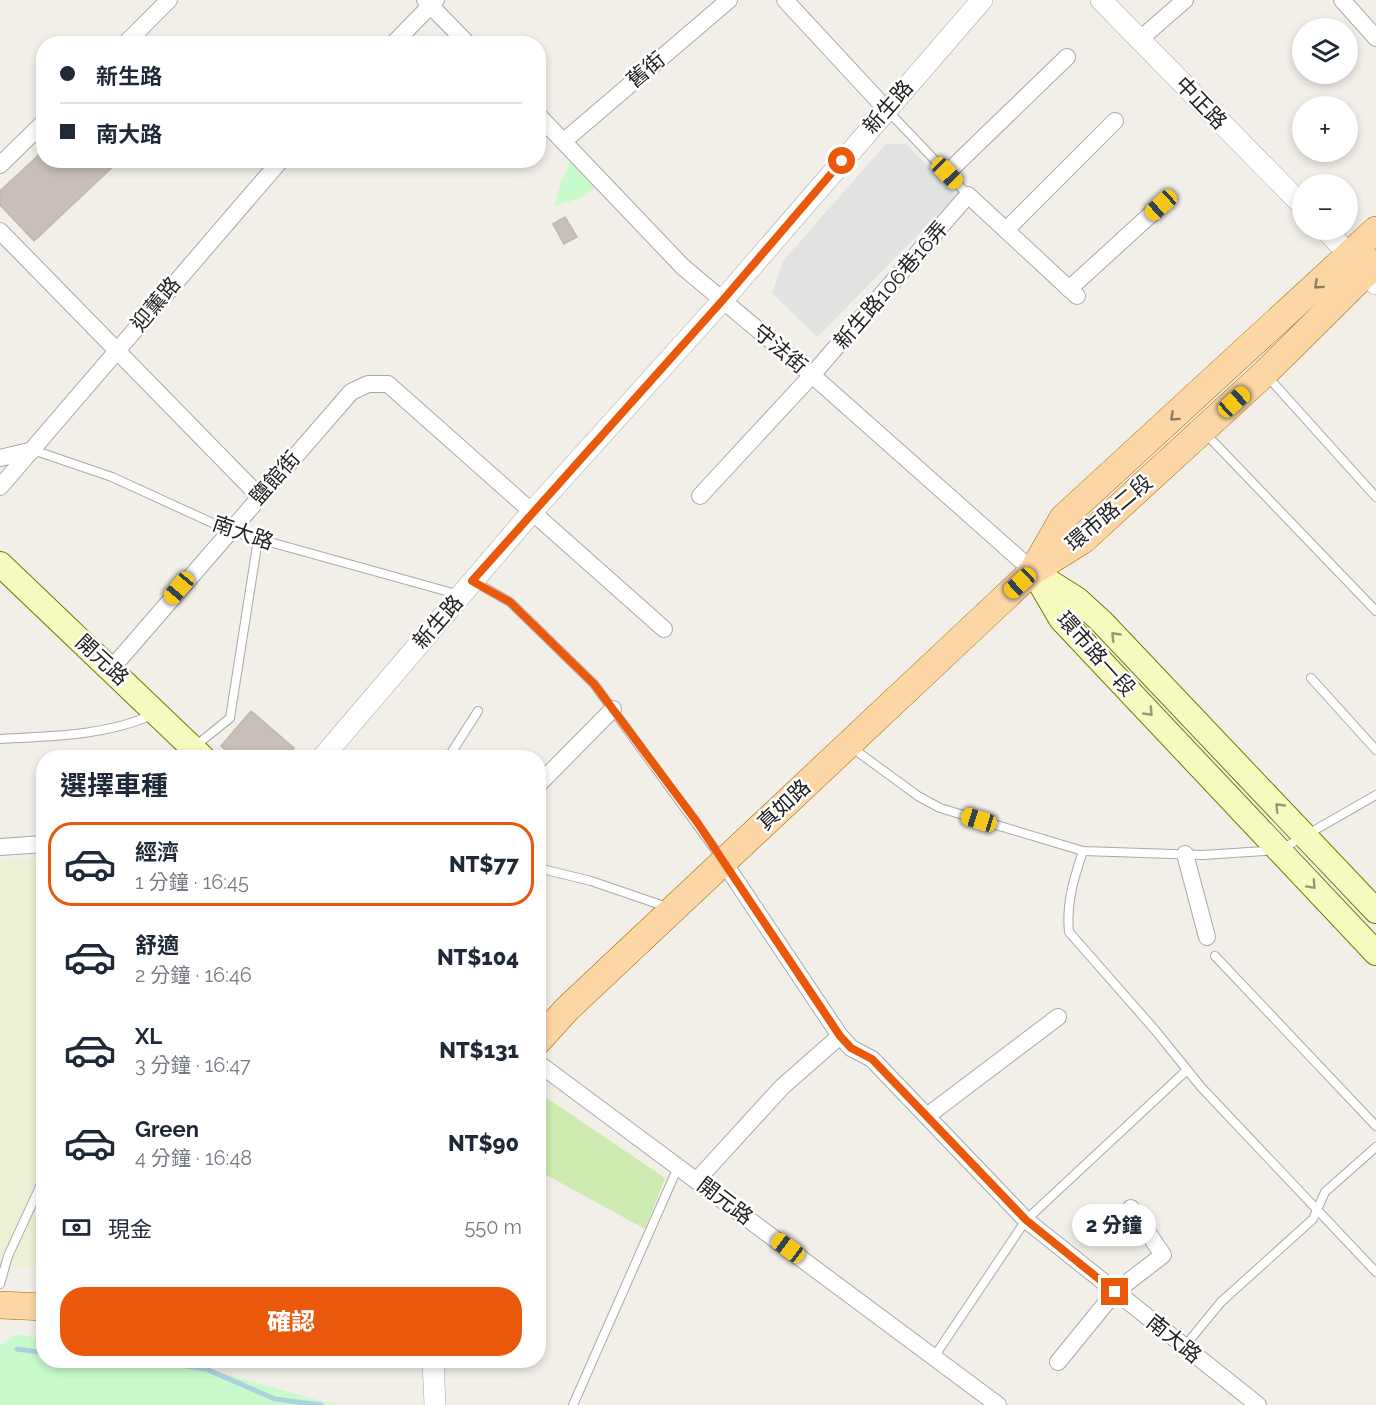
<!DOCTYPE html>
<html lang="zh-TW">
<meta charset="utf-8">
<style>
body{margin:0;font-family:Raleway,"Noto Sans TC",sans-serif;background:#f2f2f3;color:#1f2937;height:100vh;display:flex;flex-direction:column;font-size:22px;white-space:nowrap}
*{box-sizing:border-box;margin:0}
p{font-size:20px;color:#747a83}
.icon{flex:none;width:33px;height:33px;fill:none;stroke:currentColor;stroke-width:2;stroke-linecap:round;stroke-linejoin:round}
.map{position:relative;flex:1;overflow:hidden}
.sheet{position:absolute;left:36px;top:750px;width:510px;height:618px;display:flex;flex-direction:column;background:#fff;border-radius:24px;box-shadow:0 3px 9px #0003}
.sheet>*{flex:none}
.hud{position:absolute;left:36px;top:36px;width:510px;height:132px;border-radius:24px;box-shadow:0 3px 9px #0003;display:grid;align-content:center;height:132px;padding:0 24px;background:#fff}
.tools{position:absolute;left:1292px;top:18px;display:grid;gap:12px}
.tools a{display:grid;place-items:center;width:66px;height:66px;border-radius:50%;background:#fff;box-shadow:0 3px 9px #0003;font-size:30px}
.end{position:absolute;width:27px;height:27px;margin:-14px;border:8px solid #ea580c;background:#fff;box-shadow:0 0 0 3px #fff}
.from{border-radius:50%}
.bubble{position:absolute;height:42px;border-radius:21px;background:#fff;box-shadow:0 3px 9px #0003;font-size:20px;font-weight:800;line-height:42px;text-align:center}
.car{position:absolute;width:18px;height:36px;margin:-18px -9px;border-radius:8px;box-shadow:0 0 4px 2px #0007;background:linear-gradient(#f5c518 24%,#345 0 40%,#f5c518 0 76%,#345 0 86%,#f5c518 0)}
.hud b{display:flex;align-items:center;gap:21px;height:57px;font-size:22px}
.hud b+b{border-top:2px solid #e0e1e3}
.hud i{width:15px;height:15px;background:#1f2937}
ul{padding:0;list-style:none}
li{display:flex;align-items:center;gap:18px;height:84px;margin:0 12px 9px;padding:0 12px;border:3px solid transparent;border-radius:24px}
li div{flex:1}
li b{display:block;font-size:22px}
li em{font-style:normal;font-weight:800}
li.current{border-color:#ea580c}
li>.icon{width:54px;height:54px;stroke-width:1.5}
h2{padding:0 24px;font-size:27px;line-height:72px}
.pay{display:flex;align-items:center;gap:15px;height:66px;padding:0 24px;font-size:22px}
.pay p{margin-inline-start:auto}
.primary-button{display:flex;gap:12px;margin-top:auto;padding:12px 24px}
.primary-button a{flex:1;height:69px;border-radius:24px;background:#ea580c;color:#fff;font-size:24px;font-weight:800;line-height:69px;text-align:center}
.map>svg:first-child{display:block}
.farmland{fill:#eef0d5}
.grass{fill:#cdebb0}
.park{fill:#c8facc}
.parking{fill:#e2e2e2}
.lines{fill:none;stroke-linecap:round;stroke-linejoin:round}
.stream{stroke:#aad3df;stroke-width:5}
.building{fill:#c7bfb8;stroke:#c4b6ab;stroke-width:1.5}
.service-casing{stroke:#a9a9a9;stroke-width:10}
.minor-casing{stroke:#a9a9a9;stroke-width:18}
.tertiary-casing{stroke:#a9a9a9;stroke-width:22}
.secondary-casing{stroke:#707d05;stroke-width:26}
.primary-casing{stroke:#a06b00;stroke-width:28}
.service{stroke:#fff;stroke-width:8}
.minor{stroke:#fff;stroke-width:16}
.tertiary{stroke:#fff;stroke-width:21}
.secondary{stroke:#f7fabf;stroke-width:24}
.primary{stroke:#fcd6a4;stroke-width:27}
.oneway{stroke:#8f7c63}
.oneway2{stroke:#979978}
.route{stroke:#ea580c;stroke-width:8}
.labels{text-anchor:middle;stroke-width:5;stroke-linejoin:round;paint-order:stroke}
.street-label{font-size:21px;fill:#222;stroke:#fff}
</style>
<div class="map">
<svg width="1376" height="1405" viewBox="0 0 1376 1405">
<rect width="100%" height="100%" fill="#f2efe9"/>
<path class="farmland" d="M 43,857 L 43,1268 L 0,1268 L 0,860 Z"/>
<path class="grass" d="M 538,1092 L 665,1178 L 645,1229 L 539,1171 Z"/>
<g class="park">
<path d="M 571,160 L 595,188 L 580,198 L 555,206 L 560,183 Z"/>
<path d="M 16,1334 L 43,1339 L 44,1360 L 162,1361 L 206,1369 L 336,1405 L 0,1405 L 0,1346 Z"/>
</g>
<path class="parking" d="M 886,144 L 906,144 L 956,196 L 817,337 L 772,293 L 783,261 Z"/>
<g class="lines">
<g class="stream">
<path d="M 17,1349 L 44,1353"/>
<path d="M 145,1360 L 206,1369 L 275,1399 L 321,1405"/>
</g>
</g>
<g class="building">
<path d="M 44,150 L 44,160 L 120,160 L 34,241 L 0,205 L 0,191 Z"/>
<path d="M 565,217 L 577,237 L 564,244 L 553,224 Z"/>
<path d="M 251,711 L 294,748 L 286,758 L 234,758 L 221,746 Z"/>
</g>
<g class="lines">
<defs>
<g id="service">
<path d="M 888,111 L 968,195"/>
<path d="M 1267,376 L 1376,497"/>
<path d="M 1205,433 L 1376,611"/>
<path d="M 33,450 L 112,477 L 230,531 L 460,595"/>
<path d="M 473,581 L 510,602 L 594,684 L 722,859"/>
<path d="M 1311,678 L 1376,750"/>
<path d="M 0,739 C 51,736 105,736 152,715"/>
<path d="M 194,747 L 230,718 L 258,539"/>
<path d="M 851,747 L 918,796 L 940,808 L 1083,851 L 1203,855 L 1280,850 L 1376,795"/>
<path d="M 448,758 L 478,711"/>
<path d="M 1083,851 C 1074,878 1066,903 1069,932 L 1155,1030 L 1201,1087 L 1376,1272"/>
<path d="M 538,868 L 591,881 L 667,907"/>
<path d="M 1215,956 L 1376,1126"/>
<path d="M 0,1284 L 8,1256 L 44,1178"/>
<path d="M 1184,1347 L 1221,1302 L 1313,1219 L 1325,1192 L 1376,1147"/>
<path d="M 934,1357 L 1026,1220 L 1187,1070"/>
<path d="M 573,1405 L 678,1167"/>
</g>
<g id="minor">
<path d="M 425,0 L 468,44"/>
<path d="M 785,0 L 886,109"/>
<path d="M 1342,0 L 1376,38"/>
<path d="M 1139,40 L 1185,0"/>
<path d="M 125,44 L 169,0"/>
<path d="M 393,44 L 436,0"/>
<path d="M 538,115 L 683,267 L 812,375 L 1033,571"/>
<path d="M 564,141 L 729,0"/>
<path d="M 0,165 L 44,122"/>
<path d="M 947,173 L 1067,57"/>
<path d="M 1006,230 L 1115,121"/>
<path d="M 0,231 L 259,496"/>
<path d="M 1069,289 L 1161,205"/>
<path d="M 0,458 L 33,450"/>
<path d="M 0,487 L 281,160"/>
<path d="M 700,496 L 812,375 L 968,195 L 1077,296"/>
<path d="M 111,669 L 351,392 L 368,384 L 388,384 L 664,629"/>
<path d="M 540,783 L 613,709"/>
<path d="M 0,847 L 44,844"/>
<path d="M 1185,854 L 1207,937"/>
<path d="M 723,861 L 840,1036 L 851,1048 L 872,1059 L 1026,1220 L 1258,1405"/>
<path d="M 538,1063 L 998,1405"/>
<path d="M 927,1116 L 1058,1017"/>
<path d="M 697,1180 L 782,1087 L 840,1036"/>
<path d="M 1058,1362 L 1115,1292 L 1163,1255 L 1131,1208"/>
</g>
<g id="tertiary">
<path d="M 1101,0 L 1302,205"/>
<path d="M 1326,230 L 1376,284"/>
<path d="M 322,758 L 532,512 L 722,301 L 982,0"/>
<path d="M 433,1360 L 435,1405"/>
</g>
<g id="secondary">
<path d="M 0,564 L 203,758"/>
<path d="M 1033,571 L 1061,619 L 1376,953"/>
<path d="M 1037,574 L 1078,600 L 1101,621 L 1376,911"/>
</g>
<g id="primary">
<path d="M 1035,567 L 1063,518 L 1376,230"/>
<path d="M 538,1041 L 567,1009 L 1033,571 L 1083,540 L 1265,373 L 1376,263"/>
<path d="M 0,1305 L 44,1307"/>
</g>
</defs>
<use href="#service" class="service-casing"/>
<use href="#minor" class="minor-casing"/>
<use href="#tertiary" class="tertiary-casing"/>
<use href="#secondary" class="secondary-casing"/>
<use href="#primary" class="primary-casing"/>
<use href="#service" class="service"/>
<use href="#minor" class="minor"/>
<use href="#tertiary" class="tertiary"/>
<use href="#secondary" class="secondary"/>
<use href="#primary" class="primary"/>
</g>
<defs><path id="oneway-chevron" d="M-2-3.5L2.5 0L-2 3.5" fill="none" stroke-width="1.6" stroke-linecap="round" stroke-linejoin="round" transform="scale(1.5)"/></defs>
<g class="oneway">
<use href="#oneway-chevron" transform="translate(1318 285) rotate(138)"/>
<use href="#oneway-chevron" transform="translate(1174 417) rotate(138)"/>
</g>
<g class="oneway2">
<use href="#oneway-chevron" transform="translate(1115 636) rotate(-134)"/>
<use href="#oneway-chevron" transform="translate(1149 712) rotate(46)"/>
<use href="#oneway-chevron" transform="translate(1279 807) rotate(-134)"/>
<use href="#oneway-chevron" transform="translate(1312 885) rotate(47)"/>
</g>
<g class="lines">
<path class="route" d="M 842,161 L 722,301 L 472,581 L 510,602 L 594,684 L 697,822 L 840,1036 L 851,1048 L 872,1059 L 1026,1220 L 1115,1292"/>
</g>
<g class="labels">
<g class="street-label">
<text transform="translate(646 70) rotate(-40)" y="7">舊街</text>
<text transform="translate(1201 103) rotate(46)" y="7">中正路</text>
<text transform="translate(888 107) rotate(-49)" y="7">新生路</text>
<text transform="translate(891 285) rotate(-49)" y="7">新生路106巷16弄</text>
<text transform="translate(156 304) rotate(-50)" y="7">迎薰路</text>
<text transform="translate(780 349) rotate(40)" y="7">守法街</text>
<text transform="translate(275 478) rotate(-49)" y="7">鹽館街</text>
<text transform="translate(1109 513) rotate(-40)" y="7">環市路二段</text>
<text transform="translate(243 533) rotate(19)" y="7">南大路</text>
<text transform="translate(438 622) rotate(-49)" y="7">新生路</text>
<text transform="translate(1096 654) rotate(48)" y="7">環市路一段</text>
<text transform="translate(102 660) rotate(43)" y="7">開元路</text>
<text transform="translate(784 805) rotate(-43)" y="7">真如路</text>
<text transform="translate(725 1201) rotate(37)" y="7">開元路</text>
<text transform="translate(1174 1339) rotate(39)" y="7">南大路</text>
</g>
</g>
</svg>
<div class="tools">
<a><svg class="icon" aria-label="layers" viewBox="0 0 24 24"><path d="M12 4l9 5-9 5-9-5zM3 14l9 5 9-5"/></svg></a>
<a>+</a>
<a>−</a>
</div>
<i class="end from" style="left:842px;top:161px"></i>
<i class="end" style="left:1115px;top:1292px"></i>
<div class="bubble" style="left:1072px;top:1204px;width:84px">2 分鐘</div>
<i class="car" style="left:947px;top:173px;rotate:136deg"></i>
<i class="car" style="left:1161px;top:205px;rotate:228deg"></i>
<i class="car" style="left:1234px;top:402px;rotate:48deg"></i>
<i class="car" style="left:1020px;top:583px;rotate:227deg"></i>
<i class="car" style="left:179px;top:588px;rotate:220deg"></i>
<i class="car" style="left:979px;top:820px;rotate:287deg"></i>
<i class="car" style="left:788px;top:1248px;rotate:307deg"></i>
<div class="hud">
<b><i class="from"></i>新生路</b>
<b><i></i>南大路</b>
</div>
<section class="sheet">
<h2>選擇車種</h2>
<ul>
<li class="current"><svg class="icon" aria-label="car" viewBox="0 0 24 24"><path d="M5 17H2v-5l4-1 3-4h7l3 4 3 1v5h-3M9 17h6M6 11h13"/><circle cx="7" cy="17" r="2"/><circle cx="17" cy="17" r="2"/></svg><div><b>經濟</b><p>1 分鐘 · 16:45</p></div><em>NT$77</em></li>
<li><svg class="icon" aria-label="car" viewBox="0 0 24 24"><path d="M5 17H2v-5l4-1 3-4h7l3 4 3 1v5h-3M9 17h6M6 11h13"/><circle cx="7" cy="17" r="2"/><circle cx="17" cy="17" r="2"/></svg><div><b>舒適</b><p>2 分鐘 · 16:46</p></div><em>NT$104</em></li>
<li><svg class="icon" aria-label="car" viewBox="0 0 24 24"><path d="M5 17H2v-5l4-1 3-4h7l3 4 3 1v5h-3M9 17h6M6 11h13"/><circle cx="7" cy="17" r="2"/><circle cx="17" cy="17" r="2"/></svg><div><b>XL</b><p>3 分鐘 · 16:47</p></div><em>NT$131</em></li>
<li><svg class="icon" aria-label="car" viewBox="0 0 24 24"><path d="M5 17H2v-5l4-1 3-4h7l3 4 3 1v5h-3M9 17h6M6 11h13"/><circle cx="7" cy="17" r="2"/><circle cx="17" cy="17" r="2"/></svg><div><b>Green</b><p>4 分鐘 · 16:48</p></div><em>NT$90</em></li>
</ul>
<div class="pay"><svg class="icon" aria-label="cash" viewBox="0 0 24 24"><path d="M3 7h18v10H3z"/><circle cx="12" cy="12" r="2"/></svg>現金<p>550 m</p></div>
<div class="primary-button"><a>確認</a></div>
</section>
</div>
